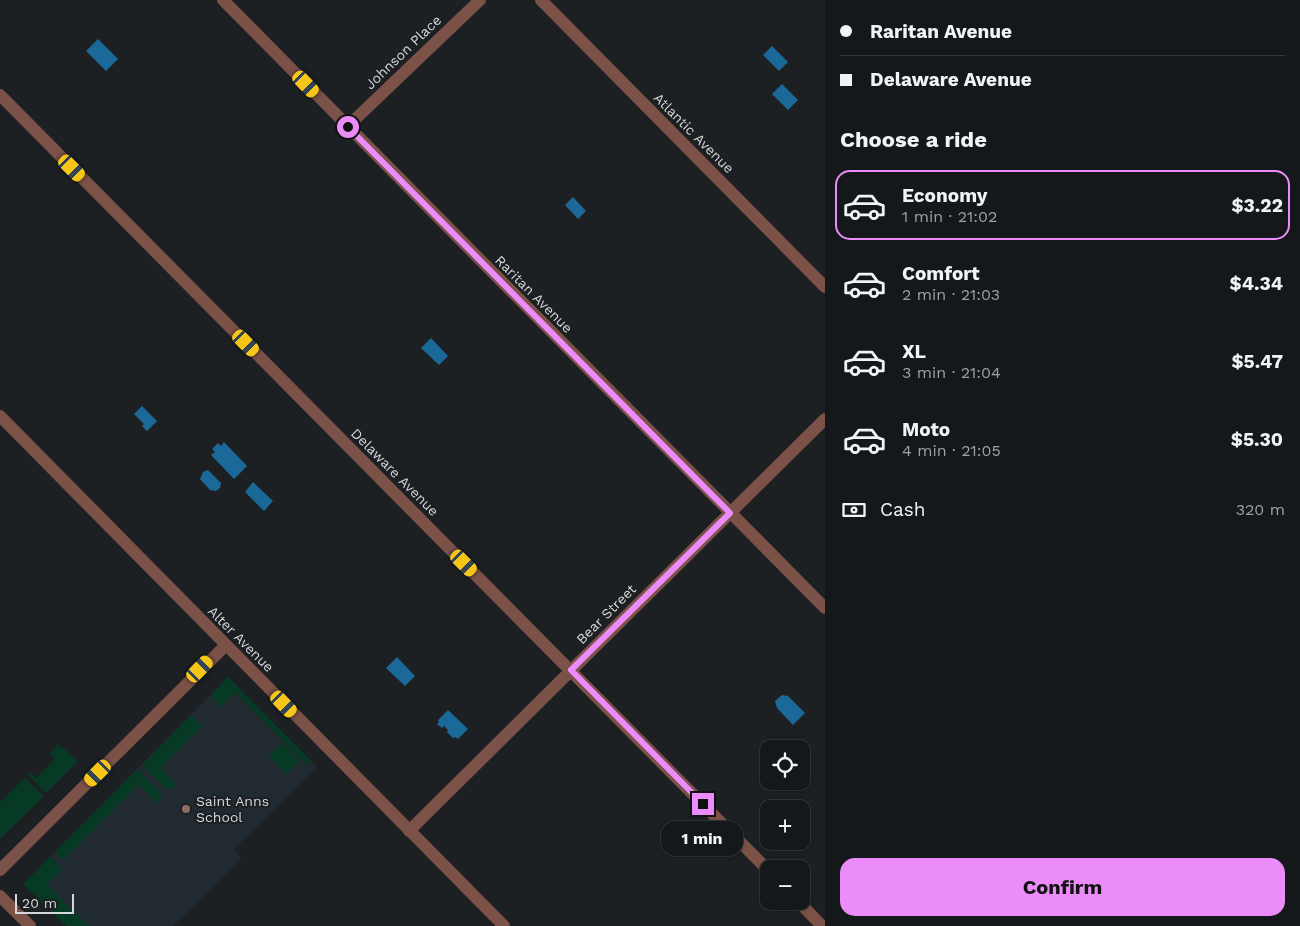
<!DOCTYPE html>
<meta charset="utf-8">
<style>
body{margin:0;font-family:"Work Sans",sans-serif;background:#1e2123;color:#f1f3f6;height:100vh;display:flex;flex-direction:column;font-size:19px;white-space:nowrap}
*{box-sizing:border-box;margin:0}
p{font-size:16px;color:#9da0a2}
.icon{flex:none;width:28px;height:28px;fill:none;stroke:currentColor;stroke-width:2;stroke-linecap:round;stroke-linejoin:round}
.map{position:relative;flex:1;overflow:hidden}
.sheet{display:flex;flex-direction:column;background:#15181a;width:475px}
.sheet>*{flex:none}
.banner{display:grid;align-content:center;height:110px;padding:0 15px;background:#15181a}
.buttons{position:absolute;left:760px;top:740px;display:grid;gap:10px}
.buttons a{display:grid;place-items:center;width:50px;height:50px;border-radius:10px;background:#15181a;box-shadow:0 1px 4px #0004,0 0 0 1px #343739;font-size:25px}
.scale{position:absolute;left:15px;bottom:12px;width:59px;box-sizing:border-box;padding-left:5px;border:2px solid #d5d7da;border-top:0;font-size:14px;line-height:18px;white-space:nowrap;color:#d5d7da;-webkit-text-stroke:4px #1c2023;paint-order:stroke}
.end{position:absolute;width:22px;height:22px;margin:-11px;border:6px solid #ec8cfb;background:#111;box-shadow:0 0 0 2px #111}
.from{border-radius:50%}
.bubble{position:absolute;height:35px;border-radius:15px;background:#15181a;box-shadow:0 1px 4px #0004,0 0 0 1px #343739;font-size:16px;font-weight:700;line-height:35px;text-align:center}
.car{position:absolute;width:15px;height:30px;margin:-15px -8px;border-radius:6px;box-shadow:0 0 4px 1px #0007;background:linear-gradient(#f5c518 24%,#345 0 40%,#f5c518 0 76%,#345 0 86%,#f5c518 0)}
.banner b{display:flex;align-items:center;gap:18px;height:48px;font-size:19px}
.banner b+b{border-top:1px solid #343739}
.banner i{width:12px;height:12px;background:#f1f3f6}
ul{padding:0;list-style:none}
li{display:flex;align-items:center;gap:15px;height:70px;margin:0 10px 8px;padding:0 5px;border:2px solid transparent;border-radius:15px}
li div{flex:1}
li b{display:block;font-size:19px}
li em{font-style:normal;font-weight:700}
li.on{border-color:#ec8cfb}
li>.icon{width:45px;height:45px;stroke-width:1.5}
h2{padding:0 15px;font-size:22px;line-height:60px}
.pay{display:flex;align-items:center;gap:12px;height:55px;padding:0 15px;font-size:19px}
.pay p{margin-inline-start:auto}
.cta{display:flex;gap:10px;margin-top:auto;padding:10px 15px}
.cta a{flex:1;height:58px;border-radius:15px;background:#ec8cfb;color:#111;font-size:20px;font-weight:700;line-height:58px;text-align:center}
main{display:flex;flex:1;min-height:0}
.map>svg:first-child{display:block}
.built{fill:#222a31}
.green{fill:#063a25}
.water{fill:#1b6998}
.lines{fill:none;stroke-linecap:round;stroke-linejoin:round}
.minor{stroke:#7b5148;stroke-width:12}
.route{stroke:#ec8cfb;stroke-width:6}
.education-dot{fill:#8d6e63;stroke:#1c2023;stroke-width:2}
.labels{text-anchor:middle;stroke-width:4;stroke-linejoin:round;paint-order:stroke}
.street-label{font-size:14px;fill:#d5d7da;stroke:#1c2023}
.poi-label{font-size:14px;fill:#d5d7da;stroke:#1c2023;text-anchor:start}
</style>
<main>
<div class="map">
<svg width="825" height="926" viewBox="0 0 825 926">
<rect width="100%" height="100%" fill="#1c2023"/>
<path class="built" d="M 228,677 L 317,767 L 234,849 L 242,858 L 173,926 L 66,926 L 23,884 Z"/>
<g class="green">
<path d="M 228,677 L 313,763 L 308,764 L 304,762 L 235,692 L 221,707 L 210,696 Z"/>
<path d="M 191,715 L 203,726 L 161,768 L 176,784 L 171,790 L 168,787 L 166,789 L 142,765 Z"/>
<path d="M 283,743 L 300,761 L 287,774 L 269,756 Z"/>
<path d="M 58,744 L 78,761 L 46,793 L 28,775 L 30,773 L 36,778 L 55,759 L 50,753 Z"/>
<path d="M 137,769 L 162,793 L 160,795 L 162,798 L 157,803 L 138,785 L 63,860 L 55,852 Z"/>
<path d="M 25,778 L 44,796 L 0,839 L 0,802 Z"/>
<path d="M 50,857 L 63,869 L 47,885 L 89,926 L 66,926 L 23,884 Z"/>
</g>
<g class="water">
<path d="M 98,39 L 118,59 L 106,71 L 86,51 Z"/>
<path d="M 772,46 L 788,62 L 779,71 L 763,55 Z"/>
<path d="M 782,84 L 798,100 L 788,110 L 772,94 Z"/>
<path d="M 573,197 L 586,211 L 578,219 L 565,205 Z"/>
<path d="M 431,338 L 448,356 L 439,365 L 421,348 Z"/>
<path d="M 142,406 L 157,421 L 147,431 L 142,426 L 144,424 L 134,414 Z"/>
<path d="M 224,442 L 247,466 L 234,479 L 211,455 L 215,452 L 212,449 L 218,443 L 221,446 Z"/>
<path d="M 208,470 L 221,483 L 220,488 L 216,491 L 210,490 L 200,479 L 203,472 Z"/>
<path d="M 253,482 L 273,501 L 264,511 L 245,492 Z"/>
<path d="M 397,657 L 415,676 L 405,686 L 386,668 Z"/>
<path d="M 782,695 L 788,696 L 805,713 L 793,725 L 777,708 L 775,701 Z"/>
<path d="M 448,710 L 468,729 L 458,739 L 455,737 L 453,738 L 447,732 L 448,730 L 444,726 L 442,728 L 437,724 L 439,722 L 438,720 Z"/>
</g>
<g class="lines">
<g class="minor">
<path d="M 223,0 L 825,608"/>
<path d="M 541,0 L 825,287"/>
<path d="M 0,95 L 769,871"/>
<path d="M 347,127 L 480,0"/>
<path d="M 0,416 L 504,926"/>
<path d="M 409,831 L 825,419"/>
<path d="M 0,870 L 226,645"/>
<path d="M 0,896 L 30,926"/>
<path d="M 798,901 L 822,926"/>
</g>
</g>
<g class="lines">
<path class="route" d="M 348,127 L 730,513 L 571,670 L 703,804"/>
</g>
<circle class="education-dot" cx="186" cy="809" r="5"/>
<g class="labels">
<g class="street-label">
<text transform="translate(403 52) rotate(-44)" y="5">Johnson Place</text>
<text transform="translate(694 133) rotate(45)" y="5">Atlantic Avenue</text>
<text transform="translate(534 294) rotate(45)" y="5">Raritan Avenue</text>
<text transform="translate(395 472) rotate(45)" y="5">Delaware Avenue</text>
<text transform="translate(606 614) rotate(-45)" y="5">Bear Street</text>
<text transform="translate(241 639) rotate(45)" y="5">Alter Avenue</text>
</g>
<g class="poi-label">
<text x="196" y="806">Saint Anns<tspan x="196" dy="16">School</tspan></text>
</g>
</g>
</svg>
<div class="buttons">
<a><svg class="icon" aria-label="locate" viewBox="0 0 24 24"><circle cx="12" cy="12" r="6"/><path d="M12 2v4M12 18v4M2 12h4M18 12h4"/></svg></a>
<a>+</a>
<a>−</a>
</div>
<div class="scale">20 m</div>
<i class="end from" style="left:348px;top:127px"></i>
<i class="end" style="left:703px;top:804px"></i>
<div class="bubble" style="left:661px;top:821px;width:82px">1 min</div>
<i class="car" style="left:306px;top:84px;rotate:136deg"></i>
<i class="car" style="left:72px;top:168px;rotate:135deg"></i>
<i class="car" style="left:246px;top:343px;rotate:135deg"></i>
<i class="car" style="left:464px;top:563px;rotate:135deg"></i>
<i class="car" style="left:200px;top:669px;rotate:44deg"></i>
<i class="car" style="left:284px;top:704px;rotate:136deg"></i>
<i class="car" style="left:98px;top:773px;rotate:225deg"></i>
</div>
<section class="sheet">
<div class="banner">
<b><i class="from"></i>Raritan Avenue</b>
<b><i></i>Delaware Avenue</b>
</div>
<h2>Choose a ride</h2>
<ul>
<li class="on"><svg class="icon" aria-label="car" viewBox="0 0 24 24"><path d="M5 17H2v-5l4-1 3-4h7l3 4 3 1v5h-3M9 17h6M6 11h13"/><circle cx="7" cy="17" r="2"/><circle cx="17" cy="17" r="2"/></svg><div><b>Economy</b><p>1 min · 21:02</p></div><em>$3.22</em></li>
<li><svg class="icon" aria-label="car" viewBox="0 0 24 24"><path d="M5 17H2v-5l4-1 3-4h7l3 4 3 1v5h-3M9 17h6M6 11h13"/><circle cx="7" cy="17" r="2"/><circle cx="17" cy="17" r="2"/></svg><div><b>Comfort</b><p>2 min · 21:03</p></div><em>$4.34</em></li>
<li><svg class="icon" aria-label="car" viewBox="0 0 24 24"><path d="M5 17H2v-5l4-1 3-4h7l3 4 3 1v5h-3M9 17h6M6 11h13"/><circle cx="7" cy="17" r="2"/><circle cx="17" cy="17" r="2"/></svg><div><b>XL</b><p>3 min · 21:04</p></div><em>$5.47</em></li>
<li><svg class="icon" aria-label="car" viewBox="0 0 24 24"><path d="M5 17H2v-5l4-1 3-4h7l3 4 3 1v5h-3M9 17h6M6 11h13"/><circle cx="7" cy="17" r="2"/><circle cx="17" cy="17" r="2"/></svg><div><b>Moto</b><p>4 min · 21:05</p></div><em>$5.30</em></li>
</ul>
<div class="pay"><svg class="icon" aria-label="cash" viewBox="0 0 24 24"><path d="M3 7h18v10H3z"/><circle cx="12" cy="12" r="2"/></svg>Cash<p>320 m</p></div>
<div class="cta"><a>Confirm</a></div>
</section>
</main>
